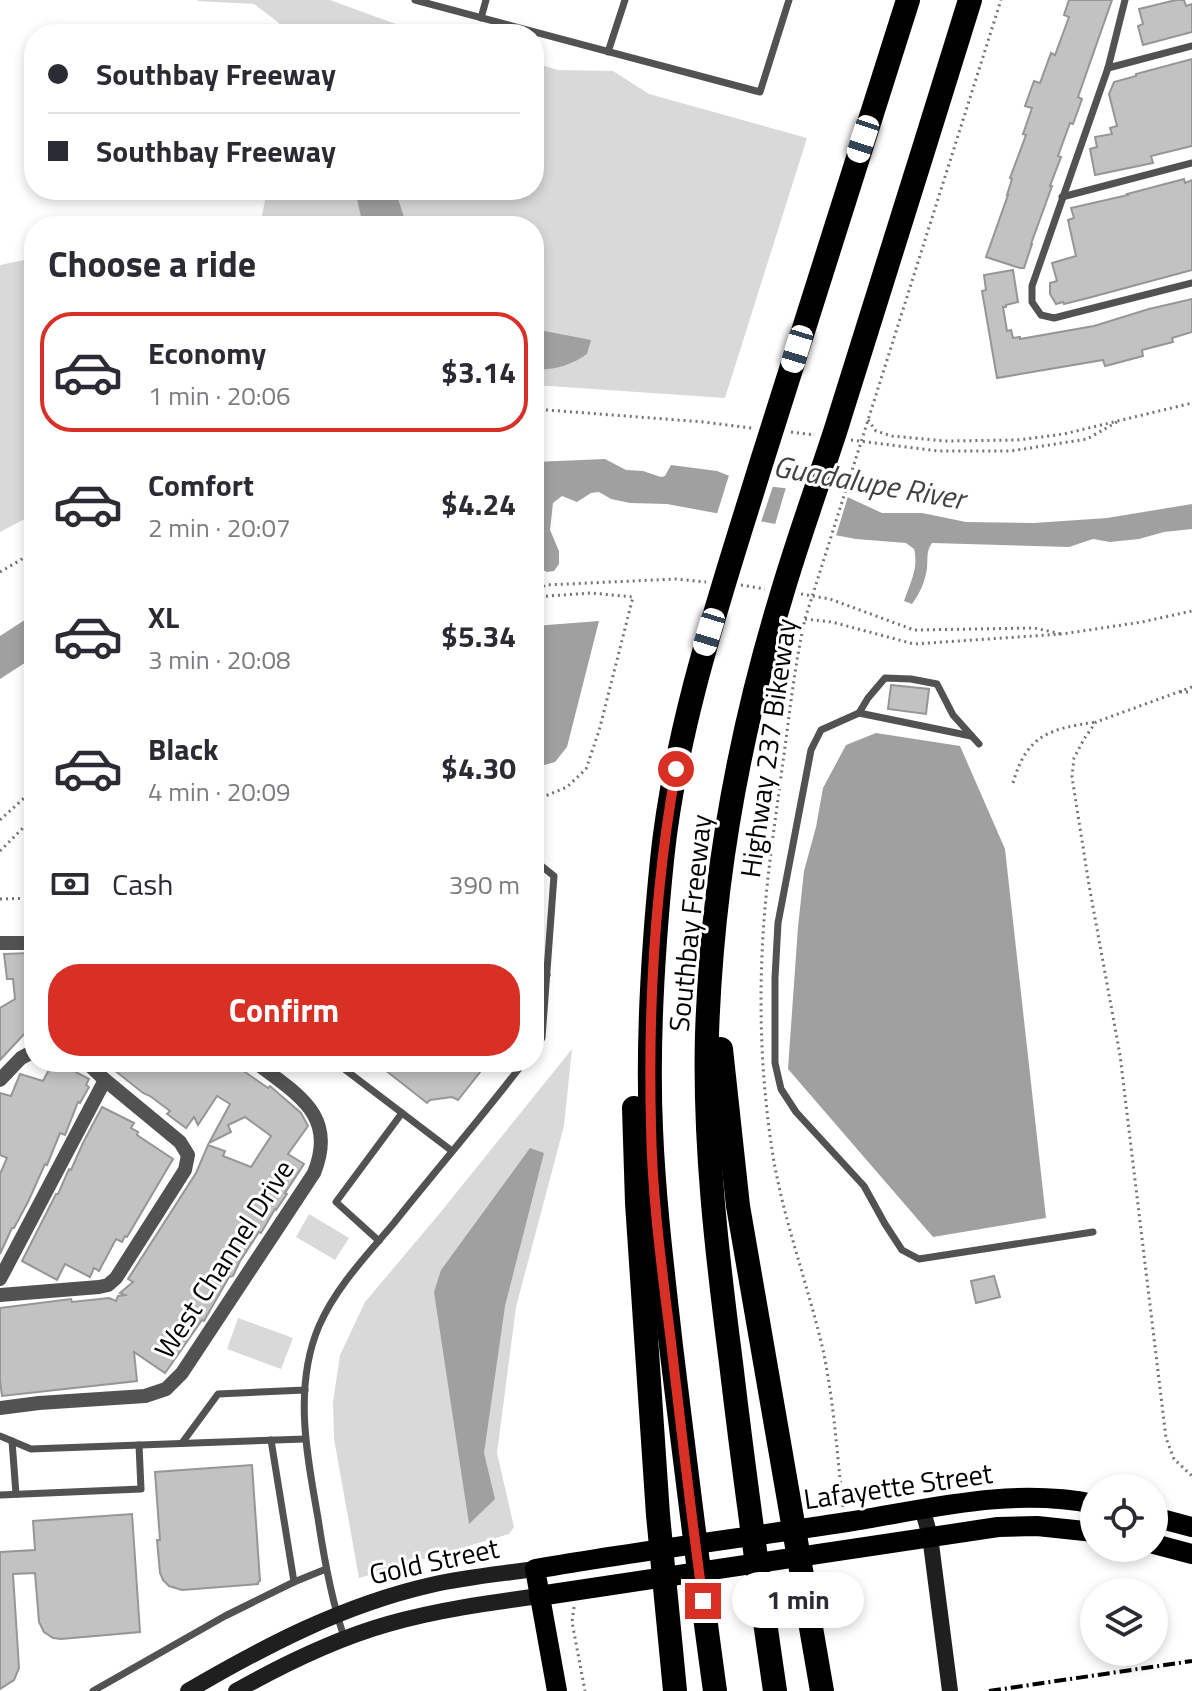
<!DOCTYPE html>
<meta charset="utf-8">
<style>
body{margin:0;font-family:"Titillium Web",sans-serif;background:#f7f7f7;color:#2b2b33;height:100vh;display:flex;flex-direction:column;font-size:30px;white-space:nowrap}
*{box-sizing:border-box;margin:0}
p{font-size:26px;color:#7c7c81}
.icon{flex:none;width:44px;height:44px;fill:none;stroke:currentColor;stroke-width:2;stroke-linecap:round;stroke-linejoin:round}
.map{position:relative;flex:1;overflow:hidden}
.details{position:absolute;left:24px;top:216px;width:520px;height:856px;display:flex;flex-direction:column;background:#fff;border-radius:32px;box-shadow:0 4px 12px #0003}
.details>*{flex:none}
.hud{position:absolute;left:24px;top:24px;width:520px;height:176px;border-radius:32px;box-shadow:0 4px 12px #0003;display:grid;align-content:center;height:176px;padding:0 24px;background:#fff}
.controls{position:absolute;left:1080px;top:1474px;display:grid;gap:16px}
.controls a{display:grid;place-items:center;width:88px;height:88px;border-radius:50%;background:#fff;box-shadow:0 4px 12px #0003;font-size:40px}
.end{position:absolute;width:36px;height:36px;margin:-18px;border:10px solid #d93025;background:#fff;box-shadow:0 0 0 4px #fff}
.from{border-radius:50%}
.bubble{position:absolute;height:56px;border-radius:28px;background:#fff;box-shadow:0 4px 12px #0003;font-size:26px;font-weight:700;line-height:56px;text-align:center}
.car{position:absolute;width:24px;height:48px;margin:-24px -12px;border-radius:10px;box-shadow:0 0 6px 2px #0007;background:linear-gradient(#fff 24%,#345 0 40%,#fff 0 76%,#345 0 86%,#fff 0)}
.hud b{display:flex;align-items:center;gap:28px;height:76px;font-size:30px}
.hud b+b{border-top:2px solid #e1e1e2}
.hud i{width:20px;height:20px;background:#2b2b33}
ul{padding:0;list-style:none}
li{display:flex;align-items:center;gap:24px;height:120px;margin:0 16px 12px;padding:0 8px;border:4px solid transparent;border-radius:32px}
li div{flex:1}
li b{display:block;font-size:30px}
li em{font-style:normal;font-weight:700}
li.selected{border-color:#d93025}
li>.icon{width:72px;height:72px;stroke-width:1.5}
h2{padding:0 24px;font-size:36px;line-height:96px}
.pay{display:flex;align-items:center;gap:20px;height:88px;padding:0 24px;font-size:30px}
.pay p{margin-inline-start:auto}
.button{display:flex;gap:16px;margin-top:auto;padding:16px 24px}
.button a{flex:1;height:92px;border-radius:32px;background:#d93025;color:#fff;font-size:32px;font-weight:700;line-height:92px;text-align:center}
.map>svg:first-child{display:block}
.green{fill:#d9d9d9}
.water{fill:#a0a0a0}
.pier{fill:#fff}
.building{fill:#c2c2c2;stroke:#969696;stroke-width:2}
.lines{fill:none;stroke-linecap:round;stroke-linejoin:round}
.path{stroke:#747474;stroke-width:3;stroke-dasharray:2 4;stroke-linecap:butt}
.lane{stroke:#525252;stroke-width:7}
.street{stroke:#525252;stroke-width:14}
.secondary{stroke:#1f1f1f;stroke-width:16}
.primary{stroke:#000;stroke-width:20}
.highway{stroke:#000;stroke-width:24}
.rail{stroke:#000;stroke-width:4;stroke-dasharray:12 4 2 4;stroke-linecap:butt}
.route{stroke:#d93025;stroke-width:10}
.labels{text-anchor:middle;stroke-width:6;stroke-linejoin:round;paint-order:stroke}
.street-label{font-size:28px;fill:#000;stroke:#fff}
.water-label{font-size:30px;font-style:italic;fill:#414141;stroke:#fff}
</style>
<div class="map">
<svg width="1192" height="1691" viewBox="0 0 1192 1691">
<rect width="100%" height="100%" fill="#fff"/>
<g class="green">
<path d="M 198,0 L 330,0 L 423,34 L 281,34 L 279,23 L 254,4 L 197,1 Z"/>
<path d="M 534,63 L 558,70 L 613,71 L 649,94 L 807,138 L 725,398 L 534,385 L 534,226 L 260,226 L 267,190 L 534,190 Z"/>
<path d="M 34,258 L 34,514 L 0,532 L 0,265 Z"/>
<path d="M 572,1049 L 564,1126 L 516,1307 L 497,1453 L 514,1527 L 509,1534 L 359,1578 L 334,1439 L 333,1402 L 340,1355 L 365,1302 L 440,1213 Z"/>
<path d="M 309,1214 L 349,1238 L 335,1260 L 296,1237 Z"/>
<path d="M 238,1318 L 293,1338 L 281,1369 L 227,1349 Z"/>
</g>
<g class="water">
<path d="M 355,190 L 395,190 L 407,226 L 363,226 Z"/>
<path d="M 534,329 L 591,340 L 587,354 C 571,365 554,371 534,369 Z"/>
<path d="M 605,459 L 626,470 L 643,471 L 661,477 L 665,476 L 671,465 L 717,471 L 750,484 L 843,495 L 882,513 L 922,513 L 966,522 L 1034,523 L 1107,518 L 1192,504 L 1192,529 L 1164,532 L 1139,539 L 1110,542 L 1093,539 L 1069,547 L 932,543 C 926,551 928,558 927,568 C 925,582 920,593 912,604 L 904,601 C 910,583 919,568 914,549 L 906,543 L 856,539 L 667,504 L 630,503 L 611,499 L 599,492 L 591,493 L 577,502 L 562,496 L 553,503 L 550,530 L 559,551 L 559,564 L 554,571 L 547,572 L 541,569 L 539,563 L 534,520 L 534,462 Z"/>
<path d="M 34,614 L 34,657 L 0,679 L 0,636 Z"/>
<path d="M 599,621 L 567,747 L 555,762 L 534,768 L 534,626 Z"/>
<path d="M 876,733 L 960,746 L 1005,849 L 1046,1218 L 933,1237 L 788,1069 L 798,927 L 804,871 L 816,827 L 823,788 L 846,745 Z"/>
<path d="M 530,1148 L 544,1153 L 505,1306 L 484,1453 L 495,1499 L 469,1524 L 434,1292 L 441,1270 Z"/>
</g>
<g class="pier">
<path d="M 730,472 L 751,480 L 774,483 L 760,525 L 716,517 Z"/>
<path d="M 787,484 L 844,491 L 849,493 L 835,539 L 774,528 Z"/>
</g>
<g class="building">
<path d="M 1069,0 L 1112,0 L 1078,97 L 1082,99 L 1073,124 L 1070,123 L 1058,156 L 1061,157 L 1050,186 L 1052,186 L 1031,244 L 1032,244 L 1024,268 L 1020,268 L 986,257 L 1008,195 L 1007,195 L 1012,179 L 1010,178 L 1026,135 L 1023,134 L 1032,108 L 1025,106 L 1034,81 L 1040,83 L 1051,53 L 1055,55 L 1069,17 L 1064,15 Z"/>
<path d="M 1176,0 L 1184,0 L 1186,6 L 1192,4 L 1192,32 L 1143,45 L 1138,26 L 1143,24 L 1139,9 Z"/>
<path d="M 1192,59 L 1192,146 L 1151,156 L 1153,163 L 1095,175 L 1090,149 L 1097,147 L 1095,137 L 1112,134 L 1110,128 L 1117,126 L 1109,94 L 1114,82 L 1136,76 L 1136,74 Z"/>
<path d="M 1184,179 L 1185,183 L 1192,180 L 1192,270 L 1088,298 L 1064,304 L 1063,302 L 1056,304 L 1050,294 L 1050,283 L 1057,281 L 1052,263 L 1076,256 L 1068,220 L 1074,218 L 1071,208 L 1128,195 L 1127,194 Z"/>
<path d="M 1013,270 L 1018,302 L 1006,305 L 1006,307 L 1003,307 L 1007,331 L 1011,330 L 1013,338 L 1020,337 L 1020,339 L 1094,326 L 1149,309 L 1192,299 L 1192,332 L 1172,338 L 1173,342 L 1142,350 L 1143,356 L 1113,364 L 1105,366 L 1103,360 L 997,378 L 982,291 L 986,290 L 984,275 Z"/>
<path d="M 891,685 L 929,689 L 926,714 L 888,709 Z"/>
<path d="M 31,953 L 34,978 L 34,1023 L 28,1029 L 26,1029 L 27,1031 L 0,1060 L 0,1008 L 15,999 L 13,979 L 7,979 L 4,954 Z"/>
<path d="M 104,1062 L 241,1062 L 238,1067 L 268,1088 L 270,1086 L 301,1113 L 308,1126 L 288,1154 L 304,1164 L 285,1193 L 287,1194 L 276,1210 L 275,1209 L 261,1233 L 259,1232 L 240,1261 L 233,1276 L 229,1277 L 204,1321 L 202,1320 L 165,1373 L 134,1352 L 137,1381 L 2,1396 L 0,1381 L 0,1308 L 71,1299 L 72,1302 L 109,1298 L 116,1301 L 118,1296 L 125,1295 L 120,1293 L 133,1282 L 128,1279 L 196,1173 L 208,1145 L 225,1151 L 223,1156 L 251,1167 L 271,1136 L 245,1117 L 228,1125 L 231,1132 L 209,1143 L 230,1104 L 217,1096 L 198,1125 L 194,1117 L 186,1128 L 167,1114 L 170,1111 L 150,1096 L 143,1093 Z"/>
<path d="M 375,1062 L 488,1062 L 458,1100 L 452,1097 L 430,1100 L 427,1103 Z"/>
<path d="M 59,1063 L 89,1079 L 86,1085 L 89,1087 L 80,1103 L 78,1102 L 65,1135 L 60,1133 L 47,1165 L 45,1164 L 28,1202 L 14,1228 L 12,1228 L 0,1254 L 0,1174 L 7,1158 L 0,1155 L 0,1093 L 11,1096 L 20,1074 L 43,1081 L 51,1066 L 56,1069 Z"/>
<path d="M 102,1107 L 134,1123 L 131,1128 L 138,1132 L 137,1135 L 173,1159 L 127,1237 L 125,1236 L 122,1242 L 116,1239 L 99,1271 L 94,1268 L 90,1277 L 65,1264 L 57,1280 L 22,1261 L 56,1194 L 58,1194 L 69,1169 L 71,1170 L 83,1143 Z"/>
<path d="M 994,1276 L 1000,1297 L 976,1303 L 971,1281 Z"/>
<path d="M 252,1465 L 260,1581 L 258,1582 L 258,1584 L 182,1590 L 169,1586 L 163,1580 L 160,1573 L 157,1540 L 160,1540 L 155,1472 Z"/>
<path d="M 132,1514 L 140,1632 L 61,1639 L 53,1638 L 44,1632 L 39,1622 L 35,1573 L 13,1574 L 19,1668 L 14,1680 L 0,1689 L 0,1552 L 35,1550 L 33,1521 Z"/>
</g>
<g class="lines">
<g class="path">
<path d="M 534,409 L 704,422 L 752,428"/>
<path d="M 868,420 L 876,431 L 892,436 L 945,441 L 1017,440 L 1064,434 L 1192,403"/>
<path d="M 791,432 L 815,435"/>
<path d="M 851,440 L 939,451 L 1011,451 L 1087,439 L 1117,422"/>
<path d="M 0,572 L 34,552"/>
<path d="M 741,585 L 765,589"/>
<path d="M 534,594 L 545,585 L 676,579 L 706,582"/>
<path d="M 801,594 L 830,599 L 914,630 L 1034,628 L 1062,634"/>
<path d="M 534,597 L 591,593 L 633,597 L 599,731 L 586,769 L 567,787 L 543,797 L 534,797"/>
<path d="M 805,619 L 832,622 L 914,644 L 1062,634 L 1142,622 L 1192,611"/>
<path d="M 1192,687 L 1096,722 L 1084,739 L 1074,758 L 1072,777 L 1089,885 L 1120,1055 L 1166,1438 L 1174,1459 L 1192,1476"/>
<path d="M 1180,692 L 1192,692"/>
<path d="M 1013,783 C 1027,734 1050,729 1096,722"/>
<path d="M 0,820 L 34,789"/>
<path d="M 0,851 L 34,817"/>
<path d="M 0,899 L 34,898"/>
<path d="M 843,1507 C 837,1454 834,1402 823,1350 C 808,1285 784,1222 773,1156 C 760,1074 758,991 765,908 C 769,862 776,815 782,769 C 789,719 794,668 805,619 L 1001,0"/>
<path d="M 574,1607 L 572,1622 L 585,1691"/>
</g>
<g class="lane">
<path d="M 415,0 L 760,92 L 789,0"/>
<path d="M 1125,0 L 1108,68 L 1032,286 L 1032,302 L 1041,315 L 1054,318 L 1192,283"/>
<path d="M 481,18 L 486,0"/>
<path d="M 608,52 L 625,0"/>
<path d="M 1108,68 L 1192,46"/>
<path d="M 1062,197 L 1192,163"/>
<path d="M 859,713 L 971,736"/>
<path d="M 979,744 L 953,715 L 937,684 L 911,679 L 885,678 L 868,698 L 859,713 L 821,730 L 811,750 L 778,923 L 775,978 L 775,1063 L 781,1089 L 796,1112 L 864,1186 L 885,1224 L 902,1250 L 919,1259 L 1093,1232"/>
<path d="M 534,860 L 554,876 L 542,1038 L 534,1049"/>
<path d="M 534,965 L 547,975"/>
<path d="M 335,1062 L 452,1151"/>
<path d="M 379,1241 L 336,1202 L 402,1113"/>
<path d="M 0,1436 L 31,1449 L 305,1439"/>
<path d="M 271,1440 L 294,1582"/>
<path d="M 12,1441 L 16,1494"/>
<path d="M 182,1443 L 218,1394 L 305,1390"/>
<path d="M 0,1495 L 141,1489 L 139,1445"/>
<path d="M 344,1637 C 331,1598 324,1559 318,1518 C 307,1456 293,1387 319,1326 C 336,1287 367,1255 394,1223 C 437,1169 482,1117 524,1062"/>
<path d="M 93,1691 L 225,1616 L 294,1582 L 326,1569"/>
</g>
<g class="street">
<path d="M 0,943 L 34,943"/>
<path d="M 0,1080 L 21,1058 L 34,1051"/>
<path d="M 0,1279 L 105,1080"/>
<path d="M 0,1295 L 99,1287 L 108,1285 L 116,1278 L 185,1170 L 188,1155 L 180,1142 L 105,1080 L 86,1062"/>
<path d="M 0,1408 L 39,1403 L 145,1396 L 166,1389 L 182,1373 L 314,1173 C 338,1114 296,1094 255,1062"/>
</g>
<g class="secondary">
<path d="M 922,1508 L 930,1536 L 950,1691"/>
<path d="M 188,1691 C 265,1646 343,1605 431,1585 C 465,1577 500,1574 535,1569"/>
<path d="M 236,1691 C 284,1664 335,1639 388,1624 C 437,1610 488,1603 539,1596"/>
</g>
<g class="primary">
<path d="M 1154,1517 L 1192,1527"/>
<path d="M 1154,1544 L 1192,1554"/>
<path d="M 539,1596 L 998,1527 L 1037,1526 L 1094,1532"/>
<path d="M 557,1691 L 535,1569 C 639,1551 743,1538 847,1522 C 929,1509 1011,1487 1094,1504"/>
</g>
<g class="highway">
<path d="M 721,1049 L 738,1206 L 822,1691"/>
<path d="M 634,1108 L 637,1203 L 658,1515 L 675,1691"/>
<path d="M 715,1691 C 699,1576 685,1461 671,1346 C 663,1274 654,1202 651,1129 C 647,1040 653,949 662,860 C 676,724 721,594 761,464 C 810,309 858,154 908,0"/>
<path d="M 775,1691 C 759,1582 744,1473 731,1363 C 717,1254 704,1144 707,1034 C 712,886 738,738 781,597 C 797,542 817,487 835,432 C 881,288 925,144 970,0"/>
</g>
<path class="rail" d="M 989,1691 L 1192,1661"/>
</g>
<g class="lines">
<path class="route" d="M 676,769 C 655,886 648,1006 651,1125 C 652,1197 662,1270 671,1342 C 681,1428 691,1515 703,1601"/>
</g>
<g class="labels">
<g class="street-label">
<text transform="translate(768 748) rotate(-82)" y="10">Highway 237 Bikeway</text>
<text transform="translate(690 923) rotate(-84)" y="10">Southbay Freeway</text>
<text transform="translate(224 1259) rotate(-57)" y="10">West Channel Drive</text>
<text transform="translate(898 1486) rotate(-8)" y="10">Lafayette Street</text>
<text transform="translate(434 1561) rotate(-12)" y="10">Gold Street</text>
</g>
<g class="water-label">
<text transform="translate(869 483) rotate(10)" y="10">Guadalupe River</text>
</g>
</g>
</svg>
<div class="controls">
<a><svg class="icon" aria-label="locate" viewBox="0 0 24 24"><circle cx="12" cy="12" r="6"/><path d="M12 2v4M12 18v4M2 12h4M18 12h4"/></svg></a>
<a><svg class="icon" aria-label="layers" viewBox="0 0 24 24"><path d="M12 4l9 5-9 5-9-5zM3 14l9 5 9-5"/></svg></a>
</div>
<i class="end from" style="left:676px;top:769px"></i>
<i class="end" style="left:703px;top:1601px"></i>
<div class="bubble" style="left:732px;top:1572px;width:132px">1 min</div>
<i class="car" style="left:863px;top:139px;rotate:198deg"></i>
<i class="car" style="left:797px;top:349px;rotate:197deg"></i>
<i class="car" style="left:709px;top:632px;rotate:197deg"></i>
<div class="hud">
<b><i class="from"></i>Southbay Freeway</b>
<b><i></i>Southbay Freeway</b>
</div>
<section class="details">
<h2>Choose a ride</h2>
<ul>
<li class="selected"><svg class="icon" aria-label="car" viewBox="0 0 24 24"><path d="M5 17H2v-5l4-1 3-4h7l3 4 3 1v5h-3M9 17h6M6 11h13"/><circle cx="7" cy="17" r="2"/><circle cx="17" cy="17" r="2"/></svg><div><b>Economy</b><p>1 min · 20:06</p></div><em>$3.14</em></li>
<li><svg class="icon" aria-label="car" viewBox="0 0 24 24"><path d="M5 17H2v-5l4-1 3-4h7l3 4 3 1v5h-3M9 17h6M6 11h13"/><circle cx="7" cy="17" r="2"/><circle cx="17" cy="17" r="2"/></svg><div><b>Comfort</b><p>2 min · 20:07</p></div><em>$4.24</em></li>
<li><svg class="icon" aria-label="car" viewBox="0 0 24 24"><path d="M5 17H2v-5l4-1 3-4h7l3 4 3 1v5h-3M9 17h6M6 11h13"/><circle cx="7" cy="17" r="2"/><circle cx="17" cy="17" r="2"/></svg><div><b>XL</b><p>3 min · 20:08</p></div><em>$5.34</em></li>
<li><svg class="icon" aria-label="car" viewBox="0 0 24 24"><path d="M5 17H2v-5l4-1 3-4h7l3 4 3 1v5h-3M9 17h6M6 11h13"/><circle cx="7" cy="17" r="2"/><circle cx="17" cy="17" r="2"/></svg><div><b>Black</b><p>4 min · 20:09</p></div><em>$4.30</em></li>
</ul>
<div class="pay"><svg class="icon" aria-label="cash" viewBox="0 0 24 24"><path d="M3 7h18v10H3z"/><circle cx="12" cy="12" r="2"/></svg>Cash<p>390 m</p></div>
<div class="button"><a>Confirm</a></div>
</section>
</div>
